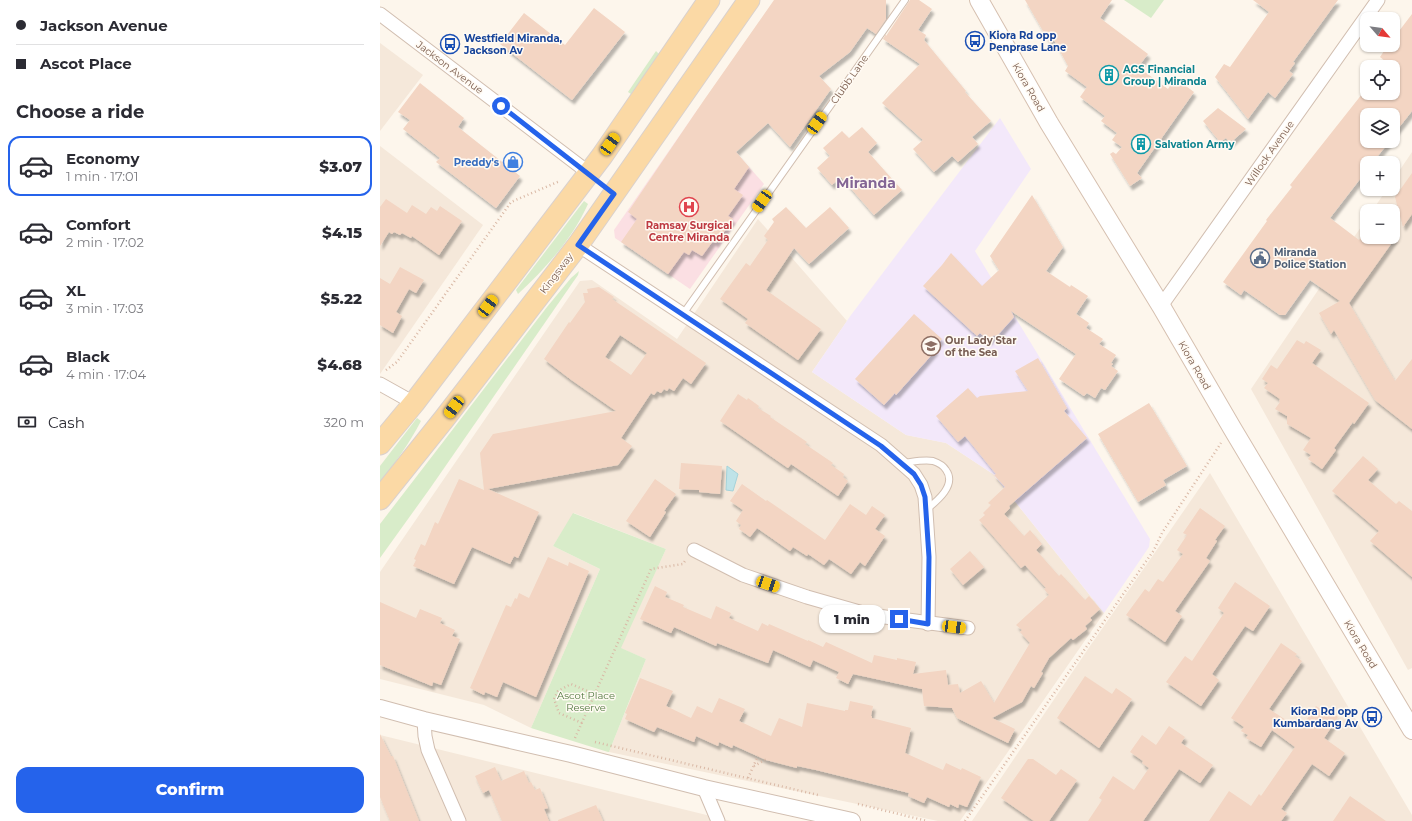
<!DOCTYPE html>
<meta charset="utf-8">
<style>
body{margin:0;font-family:Montserrat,sans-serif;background:#f7f7f7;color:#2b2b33;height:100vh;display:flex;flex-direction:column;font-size:15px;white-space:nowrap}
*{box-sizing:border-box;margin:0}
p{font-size:13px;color:#7c7c81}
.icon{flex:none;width:22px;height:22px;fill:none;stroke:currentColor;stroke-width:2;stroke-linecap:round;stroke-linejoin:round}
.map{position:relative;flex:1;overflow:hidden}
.details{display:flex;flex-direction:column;background:#fff;width:380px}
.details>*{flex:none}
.banner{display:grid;align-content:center;height:88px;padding:0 16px;background:#fff}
.needle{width:26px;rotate:118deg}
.fabs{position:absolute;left:980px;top:12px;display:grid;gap:8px}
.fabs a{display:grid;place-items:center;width:40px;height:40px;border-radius:8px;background:#fff;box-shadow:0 1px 3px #0004;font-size:20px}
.end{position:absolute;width:18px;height:18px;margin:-9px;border:5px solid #2563eb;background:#fff;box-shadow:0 0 0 2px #fff}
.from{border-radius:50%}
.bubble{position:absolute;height:28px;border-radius:12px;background:#fff;box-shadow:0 1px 3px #0004;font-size:13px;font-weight:800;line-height:28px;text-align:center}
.car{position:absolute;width:12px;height:24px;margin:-12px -6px;border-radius:5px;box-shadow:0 0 3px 1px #0007;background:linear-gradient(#f5c518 24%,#345 0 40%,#f5c518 0 76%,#345 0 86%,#f5c518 0)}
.banner b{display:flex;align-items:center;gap:14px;height:38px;font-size:15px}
.banner b+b{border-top:1px solid #e1e1e2}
.banner i{width:10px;height:10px;background:#2b2b33}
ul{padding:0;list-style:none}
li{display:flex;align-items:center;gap:12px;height:60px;margin:0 8px 6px;padding:0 8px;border:2px solid transparent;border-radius:12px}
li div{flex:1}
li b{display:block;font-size:15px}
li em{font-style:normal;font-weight:800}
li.current{border-color:#2563eb}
li>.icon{width:36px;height:36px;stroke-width:1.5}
h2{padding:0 16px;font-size:18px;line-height:48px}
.pay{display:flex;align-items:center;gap:10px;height:44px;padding:0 16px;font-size:15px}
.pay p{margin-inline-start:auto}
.cta{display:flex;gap:8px;margin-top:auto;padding:8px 16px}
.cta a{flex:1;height:46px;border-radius:12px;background:#2563eb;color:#fff;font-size:16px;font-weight:800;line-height:46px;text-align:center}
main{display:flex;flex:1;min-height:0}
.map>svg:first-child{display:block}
.residential{fill:#f5e8da}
.education{fill:#f3e8fa}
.medical{fill:#fbdfe3}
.green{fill:#d8ecc9}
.water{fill:#bfe3e8;stroke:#a5d3da}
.building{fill:#f3d5c3;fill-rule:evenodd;filter:url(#shadow)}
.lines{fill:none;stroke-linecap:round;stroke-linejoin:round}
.service-casing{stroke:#d1beb0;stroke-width:8}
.minor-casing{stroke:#d1beb0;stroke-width:15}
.tertiary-casing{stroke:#d1beb0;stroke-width:18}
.secondary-casing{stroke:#d6c0b0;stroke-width:20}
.primary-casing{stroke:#dad1cd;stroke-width:23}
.path{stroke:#d9b8a5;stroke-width:2.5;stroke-dasharray:1 3;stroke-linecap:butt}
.service{stroke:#fff;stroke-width:6}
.minor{stroke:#fff;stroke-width:13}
.tertiary{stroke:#fff;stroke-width:16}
.secondary{stroke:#fff;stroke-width:18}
.primary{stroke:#fbd9a5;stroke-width:21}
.route{stroke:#2563eb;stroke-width:5}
.labels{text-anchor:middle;stroke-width:3;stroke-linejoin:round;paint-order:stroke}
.transit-label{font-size:10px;font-weight:bold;fill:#164399;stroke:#fffaf3;text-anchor:start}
.street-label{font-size:10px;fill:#7a5c4d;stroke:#fffaf3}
.culture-label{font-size:10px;font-weight:bold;fill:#0d838f;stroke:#fffaf3;text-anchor:start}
.shop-label{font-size:10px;font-weight:bold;fill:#366cbe;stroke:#fffaf3;text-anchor:end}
.health-label{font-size:10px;font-weight:bold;fill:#be3a42;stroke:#fffaf3}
.service-label{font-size:10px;font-weight:bold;fill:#4e5e75;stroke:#fffaf3;text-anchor:start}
.education-label{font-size:10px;font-weight:bold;fill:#785e54;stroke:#fffaf3;text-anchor:start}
.park-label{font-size:10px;fill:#537a41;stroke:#fffaf3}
.district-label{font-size:14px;font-weight:bold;fill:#846695;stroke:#fffaf3}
</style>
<main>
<section class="details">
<div class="banner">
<b><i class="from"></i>Jackson Avenue</b>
<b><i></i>Ascot Place</b>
</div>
<h2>Choose a ride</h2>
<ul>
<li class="current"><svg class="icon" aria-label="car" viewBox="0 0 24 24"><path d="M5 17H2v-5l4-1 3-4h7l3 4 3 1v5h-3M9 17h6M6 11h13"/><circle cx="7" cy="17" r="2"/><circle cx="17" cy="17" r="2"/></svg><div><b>Economy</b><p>1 min · 17:01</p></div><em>$3.07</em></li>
<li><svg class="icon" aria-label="car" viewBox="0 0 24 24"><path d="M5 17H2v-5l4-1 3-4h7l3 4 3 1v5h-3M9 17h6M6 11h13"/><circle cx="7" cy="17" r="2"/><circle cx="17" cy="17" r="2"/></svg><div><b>Comfort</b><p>2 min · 17:02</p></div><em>$4.15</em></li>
<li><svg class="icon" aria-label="car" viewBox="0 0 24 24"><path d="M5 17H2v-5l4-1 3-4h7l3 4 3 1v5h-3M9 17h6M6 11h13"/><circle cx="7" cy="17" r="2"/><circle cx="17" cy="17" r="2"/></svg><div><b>XL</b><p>3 min · 17:03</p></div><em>$5.22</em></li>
<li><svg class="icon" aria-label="car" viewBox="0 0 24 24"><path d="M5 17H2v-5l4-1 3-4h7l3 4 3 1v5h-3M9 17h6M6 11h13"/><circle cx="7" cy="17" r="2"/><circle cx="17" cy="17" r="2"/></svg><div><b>Black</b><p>4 min · 17:04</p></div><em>$4.68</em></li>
</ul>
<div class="pay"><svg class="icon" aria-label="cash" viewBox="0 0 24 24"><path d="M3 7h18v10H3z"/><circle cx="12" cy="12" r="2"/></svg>Cash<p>320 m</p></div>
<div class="cta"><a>Confirm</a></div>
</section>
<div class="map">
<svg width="1032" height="821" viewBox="0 0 1032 821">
<defs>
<filter id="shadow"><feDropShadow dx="2.5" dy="4.5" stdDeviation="1" flood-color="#0004"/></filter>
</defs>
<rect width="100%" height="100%" fill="#fdf6ec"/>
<g class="residential">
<path d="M 0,43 L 43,75 L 0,131 Z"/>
<path d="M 0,146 L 103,225 L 0,374 Z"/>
<path d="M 1032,152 L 1032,668 L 1028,670 L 871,389 L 987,218 L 987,237 L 1013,237 L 1013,211 L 992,211 L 1007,189 L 1013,189 L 1013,180 Z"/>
<path d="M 378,219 L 467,321 L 432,372 L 526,435 L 566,443 L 613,474 L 724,613 L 580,821 L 558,821 L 229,752 L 266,659 L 240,648 L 286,549 L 194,513 L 173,546 L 220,569 L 151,728 L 104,705 L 0,679 L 0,572 L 200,281 L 212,280 L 297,339 Z"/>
<path d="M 830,473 L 1032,815 L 1032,821 L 592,821 L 708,649 Z"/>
<path d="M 0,735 L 351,821 L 0,821 Z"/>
</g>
<path class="education" d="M 620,118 L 651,169 L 595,251 L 770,539 L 769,547 L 724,613 L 613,474 L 566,443 L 526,435 L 432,372 L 471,315 Z"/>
<path class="medical" d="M 318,109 L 384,184 L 310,289 L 235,238 L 234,230 Z"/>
<g class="green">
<path d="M 744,0 L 784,0 L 771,18 Z"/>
<path d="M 276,51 L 279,54 L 251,94 L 248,92 Z"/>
<path d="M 204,201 L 208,204 C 192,239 167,267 138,294 L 136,290 Z"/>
<path d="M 199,271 L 198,275 L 51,487 L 0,558 L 0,524 L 167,307 L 191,278 Z"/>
<path d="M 37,418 L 41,421 C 29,444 15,463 0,482 L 0,466 Z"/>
<path d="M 193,513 L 286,549 L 241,648 L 266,659 L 229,752 L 228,752 L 151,728 L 220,569 L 173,546 Z"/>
</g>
<path class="water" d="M 347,466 L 358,474 L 353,491 L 346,490 Z"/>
<g class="building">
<path d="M 394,0 L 506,0 L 506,19 L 496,34 L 487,28 L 470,52 L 439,76 L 451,89 L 410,147 L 388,123 L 356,152 L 369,167 L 354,189 L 363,195 L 348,216 L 353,219 L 336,243 L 333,241 L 322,256 L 312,250 L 309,255 L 304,252 L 288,274 L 241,242 L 257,219 L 248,212 L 324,100 Z"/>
<path d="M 530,0 L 539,0 L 552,9 L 538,30 L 546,35 L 544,40 L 586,91 L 585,92 L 611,121 L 592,137 L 598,144 L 578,162 L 572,156 L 554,172 L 533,149 L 543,140 L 502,103 L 540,64 L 503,39 L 506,34 L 506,36 Z"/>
<path d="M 645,0 L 732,0 L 720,18 L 768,54 L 758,67 L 788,89 L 795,78 L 814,92 L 757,173 L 762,178 L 750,186 L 730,154 L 733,152 L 736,154 L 742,147 L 732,140 L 737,133 L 721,121 L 725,116 L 700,97 L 707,87 L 685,71 L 688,66 L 674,40 L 670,43 Z"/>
<path d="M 873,0 L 958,0 L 913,62 L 915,63 L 909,71 L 913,74 L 895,98 L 888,92 L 868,119 L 835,77 L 844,64 L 850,67 L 889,12 Z"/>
<path d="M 214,8 L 245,32 L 192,100 L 120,44 L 144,13 L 185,45 Z"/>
<path d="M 1032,14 L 1032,111 L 1013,135 L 1013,115 L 987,115 L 987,141 L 1010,141 L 992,163 L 987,163 L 987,170 L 950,218 L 979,240 L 981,237 L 1016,237 L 969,303 L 1015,381 L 1032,359 L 1032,429 L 995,400 L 954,330 L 951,334 L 939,313 L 960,301 L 930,280 L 905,315 L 900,315 L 864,290 L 861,295 L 843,282 L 887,221 L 886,220 L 912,187 L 910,185 L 986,89 L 987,93 L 1013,93 L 1013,67 L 1001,67 L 1005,61 L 1000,57 L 1008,45 L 1013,45 L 1013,39 Z"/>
<path d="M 40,83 L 84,118 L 78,127 L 140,176 L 116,208 L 56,162 L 60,158 L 23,129 L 30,120 L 18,112 Z"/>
<path d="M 838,108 L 866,129 L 850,143 L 846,138 L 840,142 L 823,121 Z"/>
<path d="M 482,127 L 497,143 L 488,152 L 522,190 L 494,215 L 461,177 L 452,185 L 437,168 L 450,156 L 443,148 L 462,131 L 469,138 Z"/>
<path d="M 1032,173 L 1032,214 L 1023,227 L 1015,197 Z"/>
<path d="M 652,195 L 683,247 L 666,271 L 690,287 L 691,285 L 708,296 L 696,314 L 709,323 L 706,328 L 723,339 L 719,344 L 736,355 L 731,363 L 733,364 L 731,366 L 738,371 L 725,390 L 721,388 L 715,398 L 707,393 L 704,396 L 679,379 L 696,354 L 631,311 L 634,317 L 616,337 L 614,335 L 609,341 L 600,333 L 597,336 L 543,286 L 562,265 L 571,253 L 602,286 L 619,270 L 610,256 Z"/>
<path d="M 6,199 L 27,213 L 32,205 L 46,214 L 51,207 L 57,211 L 60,206 L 82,221 L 59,255 L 32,236 L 31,238 L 22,233 L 20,235 L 14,232 L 12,234 L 9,232 L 0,246 L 0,207 Z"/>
<path d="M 406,207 L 426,228 L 450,207 L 469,228 L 429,264 L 414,248 L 386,290 L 441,329 L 418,360 L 365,323 L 368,319 L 340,299 L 366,263 L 370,266 L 388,240 L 384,236 L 394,222 L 392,219 Z"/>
<path d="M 20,267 L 44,280 L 36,293 L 29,289 L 16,312 L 22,316 L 13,333 L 0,325 L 0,278 L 10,284 Z"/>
<path d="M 219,287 L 234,297 L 232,299 L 326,363 L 311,384 L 303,378 L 294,391 L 289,388 L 287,391 L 284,389 L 281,393 L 277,391 L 274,395 L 271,393 L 241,438 L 252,446 L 238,465 L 108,489 L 159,512 L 138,558 L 134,556 L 130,564 L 92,547 L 74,584 L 33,566 L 36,560 L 34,559 L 41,544 L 45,546 L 55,522 L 58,524 L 79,479 L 104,490 L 100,453 L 113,434 L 236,411 L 190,379 L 164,359 L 189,322 L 190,323 L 205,302 L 203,293 L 208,293 L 207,289 ZM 240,335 L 267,353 L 251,375 L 225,357 Z"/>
<path d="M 534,314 L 562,339 L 554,348 L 556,350 L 516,395 L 515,393 L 504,405 L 475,379 Z"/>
<path d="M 917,340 L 924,344 L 926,341 L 941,350 L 932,363 L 989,403 L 974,424 L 973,422 L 954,448 L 956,450 L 942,469 L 928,459 L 931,455 L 923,450 L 931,438 L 907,424 L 907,416 L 895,409 L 900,402 L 899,401 L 900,399 L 884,388 L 888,383 L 882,379 L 891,365 L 897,369 Z"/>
<path d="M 658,358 L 687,408 L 684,411 L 707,438 L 629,506 L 630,508 L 624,514 L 644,536 L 650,530 L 662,544 L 656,550 L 679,576 L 681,574 L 705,600 L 709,596 L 720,609 L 710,618 L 712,620 L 705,626 L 707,629 L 693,640 L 691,638 L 669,658 L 661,672 L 663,673 L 654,688 L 651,686 L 642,702 L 612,718 L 635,729 L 628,743 L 577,718 L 572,708 L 544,706 L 542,689 L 473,674 L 468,684 L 456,678 L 459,672 L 433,660 L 430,667 L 393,650 L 388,663 L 337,643 L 336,646 L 294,627 L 291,633 L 260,619 L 275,586 L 287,592 L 285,597 L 304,605 L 303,607 L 331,619 L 336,606 L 351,613 L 349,618 L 378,631 L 382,623 L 388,626 L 389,624 L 428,641 L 428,640 L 443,647 L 446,642 L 492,663 L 494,655 L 517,660 L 517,658 L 536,662 L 533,674 L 566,670 L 568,685 L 578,684 L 580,693 L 601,681 L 614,703 L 650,643 L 640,632 L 642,630 L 636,625 L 669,595 L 664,589 L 666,588 L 645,565 L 641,568 L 599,520 L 605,515 L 603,513 L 611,505 L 608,503 L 625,487 L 614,475 L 616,474 L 585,436 L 578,442 L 556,416 L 588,388 L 597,398 L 600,396 L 648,391 L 635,371 Z"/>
<path d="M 358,394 L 367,400 L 368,398 L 379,406 L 378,408 L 391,416 L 390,417 L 427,442 L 425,444 L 453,463 L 451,465 L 464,474 L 463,477 L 468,481 L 458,496 L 411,464 L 408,468 L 340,421 Z"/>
<path d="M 769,403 L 807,466 L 783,480 L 786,485 L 758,502 L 718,434 Z"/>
<path d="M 983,456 L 998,469 L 988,480 L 1016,504 L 1019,501 L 1032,511 L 1032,577 L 990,541 L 999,531 L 952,491 Z"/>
<path d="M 301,463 L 342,466 L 340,494 L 319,492 L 319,490 L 299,489 Z"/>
<path d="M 275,479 L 296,494 L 284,511 L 286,512 L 270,537 L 246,521 Z"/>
<path d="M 362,484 L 386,501 L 387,500 L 445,540 L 470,504 L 486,515 L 492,506 L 505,515 L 495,529 L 505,536 L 485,566 L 480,562 L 471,574 L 449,559 L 444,565 L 428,554 L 427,556 L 413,547 L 410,551 L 377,528 L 370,537 L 359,529 L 361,525 L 356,521 L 363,510 L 350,501 Z"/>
<path d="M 820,508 L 845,526 L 835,540 L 837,541 L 826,558 L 830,561 L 795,611 L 802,616 L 785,642 L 746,615 L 765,589 L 769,592 L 778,579 L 783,582 L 803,554 L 797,550 L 807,535 L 803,533 Z"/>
<path d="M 590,551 L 604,567 L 583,585 L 570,569 Z"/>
<path d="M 168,557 L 188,566 L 189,562 L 209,571 L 156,697 L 123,682 L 117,697 L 105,692 L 104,695 L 90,688 L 126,605 L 131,607 L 135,598 L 137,599 L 139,593 L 149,598 Z"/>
<path d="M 855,582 L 890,606 L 873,631 L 865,626 L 832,674 L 839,680 L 821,706 L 786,682 L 805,656 L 812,661 L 844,613 L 838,608 Z"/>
<path d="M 0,602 L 36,618 L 40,609 L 62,618 L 60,623 L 75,630 L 72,636 L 80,639 L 61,685 L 53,682 L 52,686 L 0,665 Z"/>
<path d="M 901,643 L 917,654 L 915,656 L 922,661 L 889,709 L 920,729 L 936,706 L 942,710 L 944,708 L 958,717 L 944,738 L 965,753 L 949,776 L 932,764 L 901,809 L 907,813 L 901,821 L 829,821 L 849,791 L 871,806 L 879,794 L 881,796 L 915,747 L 892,730 L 881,747 L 866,738 L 868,735 L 861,731 L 864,727 L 851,718 Z"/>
<path d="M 705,676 L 732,694 L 736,688 L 752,699 L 719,748 L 677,718 Z"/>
<path d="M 260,678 L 293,691 L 286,706 L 311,718 L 317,706 L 332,713 L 339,698 L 365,709 L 359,721 L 391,736 L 399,718 L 422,727 L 427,703 L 465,711 L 465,710 L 468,710 L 470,701 L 493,706 L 491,716 L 492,716 L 492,718 L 531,728 L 525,753 L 563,770 L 566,763 L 581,770 L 582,768 L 601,777 L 587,807 L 579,804 L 578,808 L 570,804 L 569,807 L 547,797 L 544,803 L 528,796 L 529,793 L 436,770 L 417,766 L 417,768 L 386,760 L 353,745 L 352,748 L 339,742 L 338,746 L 316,736 L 314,742 L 277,727 L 274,732 L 245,719 L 247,714 L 245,713 Z"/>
<path d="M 789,726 L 805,737 L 801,743 L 833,765 L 820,783 L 799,769 L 763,821 L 708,821 L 722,800 L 719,798 L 733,776 L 754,790 L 769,768 L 762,763 L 763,761 L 750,752 L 762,735 L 776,745 Z"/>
<path d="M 0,734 L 11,756 L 13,756 L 39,821 L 10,821 L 0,797 Z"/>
<path d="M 648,759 L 653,759 L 676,775 L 681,769 L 697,780 L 669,821 L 654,821 L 621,798 Z"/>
<path d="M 115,767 L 121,781 L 144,771 L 149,783 L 151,782 L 155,790 L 160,788 L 168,808 L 164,809 L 169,821 L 122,821 L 109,790 L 103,793 L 95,776 Z"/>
<path d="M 970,796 L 1006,821 L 953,821 Z"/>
<path d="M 216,805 L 223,821 L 178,821 L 178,820 Z"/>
</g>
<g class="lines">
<defs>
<g id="service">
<path d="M 303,314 L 525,0"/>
<path d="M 522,463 C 532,462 544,459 553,461 C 559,463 563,465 566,470 C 577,485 557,501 546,510"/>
</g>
<g id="minor">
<path d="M 0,14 L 209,173"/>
<path d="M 198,245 L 501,445 L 534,474 L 541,485 L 545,497 L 549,557 L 548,624"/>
<path d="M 781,306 L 998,0"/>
<path d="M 0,384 L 34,403"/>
<path d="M 314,550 L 363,575 L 427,597 L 490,615 L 588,628"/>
<path d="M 44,720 L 45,736 L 48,750 L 79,821"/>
<path d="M 324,788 L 338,821"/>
</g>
<path id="tertiary" d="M 0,708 L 44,720 L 191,754 L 324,788 L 472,821"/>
<path id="secondary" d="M 599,0 L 669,123 L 781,306 L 852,428 L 1032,730"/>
<g id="primary">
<path d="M 0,444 L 34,403 L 222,156 L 329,0"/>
<path d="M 0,499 L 64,419 L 198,245 L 369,0"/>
</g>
</defs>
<use href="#service" class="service-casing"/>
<use href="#minor" class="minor-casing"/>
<use href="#tertiary" class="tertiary-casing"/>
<use href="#secondary" class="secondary-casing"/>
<use href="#primary" class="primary-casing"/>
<g class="path">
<path d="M 6,370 L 17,362 L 131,202 L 180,181"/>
<path d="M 202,723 L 179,713 L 174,699 L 178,691 L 191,684 L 214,694"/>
<path d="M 195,738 L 271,569 L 303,564 L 305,561"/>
<path d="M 215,742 L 438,795"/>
<path d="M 374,766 L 385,760 L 388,761"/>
<path d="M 368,778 L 378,756"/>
<path d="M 478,804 L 547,821"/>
<path d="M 585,821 L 774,550 L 782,533 L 841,443"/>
</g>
<use href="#service" class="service"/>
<use href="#minor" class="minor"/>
<use href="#tertiary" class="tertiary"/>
<use href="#secondary" class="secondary"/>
<use href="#primary" class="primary"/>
</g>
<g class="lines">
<path class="route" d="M 121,106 L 234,194 L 198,245 L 501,446 L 534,474 L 541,485 L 545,497 L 549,557 L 548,624 L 519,619"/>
</g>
<defs>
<symbol id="bus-ring" viewBox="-11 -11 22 22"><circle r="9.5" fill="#fffaf3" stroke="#1a4fb4" stroke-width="1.5"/><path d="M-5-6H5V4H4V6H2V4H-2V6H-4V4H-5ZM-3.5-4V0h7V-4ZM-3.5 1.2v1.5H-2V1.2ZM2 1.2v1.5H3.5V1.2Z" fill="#1a4fb4"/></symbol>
<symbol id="building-ring" viewBox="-11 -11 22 22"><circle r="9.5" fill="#fffaf3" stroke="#0f9aa8" stroke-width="1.5"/><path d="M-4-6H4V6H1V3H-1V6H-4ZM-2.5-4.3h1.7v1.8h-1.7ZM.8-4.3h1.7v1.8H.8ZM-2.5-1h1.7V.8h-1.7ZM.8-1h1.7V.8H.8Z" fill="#0f9aa8"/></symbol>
<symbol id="shop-ring" viewBox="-11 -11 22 22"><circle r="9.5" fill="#fffaf3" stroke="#3f7fe0" stroke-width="1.5"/><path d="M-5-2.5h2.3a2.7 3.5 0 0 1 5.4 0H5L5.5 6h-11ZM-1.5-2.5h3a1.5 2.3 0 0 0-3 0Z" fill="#3f7fe0"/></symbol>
<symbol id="hospital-ring" viewBox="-11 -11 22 22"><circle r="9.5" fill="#fffaf3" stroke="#e0444e" stroke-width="1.5"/><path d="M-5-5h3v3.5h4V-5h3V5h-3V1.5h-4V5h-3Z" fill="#e0444e"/></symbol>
<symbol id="civic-ring" viewBox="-11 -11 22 22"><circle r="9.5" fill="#fffaf3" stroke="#5c6f8a" stroke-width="1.5"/><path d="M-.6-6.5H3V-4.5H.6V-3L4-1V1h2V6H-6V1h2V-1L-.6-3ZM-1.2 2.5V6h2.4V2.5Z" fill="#5c6f8a"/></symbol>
<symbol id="school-ring" viewBox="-11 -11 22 22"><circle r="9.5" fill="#fffaf3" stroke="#8d6e63" stroke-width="1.5"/><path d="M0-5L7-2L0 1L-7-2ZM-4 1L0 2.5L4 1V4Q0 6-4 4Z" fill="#8d6e63"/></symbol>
</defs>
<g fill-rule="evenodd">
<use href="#bus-ring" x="584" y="30" width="22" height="22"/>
<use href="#bus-ring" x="59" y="33" width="22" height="22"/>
<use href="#building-ring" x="718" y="64" width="22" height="22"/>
<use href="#building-ring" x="750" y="133" width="22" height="22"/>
<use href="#shop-ring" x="122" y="151" width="22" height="22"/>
<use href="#hospital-ring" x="298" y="196" width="22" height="22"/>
<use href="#civic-ring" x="869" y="247" width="22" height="22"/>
<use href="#school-ring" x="540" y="335" width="22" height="22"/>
<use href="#bus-ring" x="981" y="706" width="22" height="22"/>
</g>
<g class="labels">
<g class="transit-label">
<text x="609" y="39">Kiora Rd opp<tspan x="609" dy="12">Penprase Lane</tspan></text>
<text x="84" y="42">Westfield Miranda,<tspan x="84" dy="12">Jackson Av</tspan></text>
<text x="978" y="715" text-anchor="end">Kiora Rd opp<tspan x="978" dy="12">Kumbardang Av</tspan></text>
</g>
<g class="street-label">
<text transform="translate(70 67) rotate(37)" y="4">Jackson Avenue</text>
<text transform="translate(469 79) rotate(-55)" y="4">Clubb Lane</text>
<text transform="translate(649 87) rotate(60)" y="4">Kiora Road</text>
<text transform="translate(889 153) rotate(-55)" y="4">Willock Avenue</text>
<text transform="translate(176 273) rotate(-53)" y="4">Kingsway</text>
<text transform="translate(815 365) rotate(60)" y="4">Kiora Road</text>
<text transform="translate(981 644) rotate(59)" y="4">Kiora Road</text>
</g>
<g class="culture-label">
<text x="743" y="73">AGS Financial<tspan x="743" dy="12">Group | Miranda</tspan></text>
<text x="775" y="148">Salvation Army</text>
</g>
<g class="shop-label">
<text x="119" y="166">Preddy's</text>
</g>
<g class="health-label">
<text x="309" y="229">Ramsay Surgical<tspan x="309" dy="12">Centre Miranda</tspan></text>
</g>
<g class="service-label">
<text x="894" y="256">Miranda<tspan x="894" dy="12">Police Station</tspan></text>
</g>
<g class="education-label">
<text x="565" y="344">Our Lady Star<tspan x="565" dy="12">of the Sea</tspan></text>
</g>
<g class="park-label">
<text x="206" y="699">Ascot Place<tspan x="206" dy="12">Reserve</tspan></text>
</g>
<g class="district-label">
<text x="486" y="188">Miranda</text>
</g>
</g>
</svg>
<div class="fabs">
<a><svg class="needle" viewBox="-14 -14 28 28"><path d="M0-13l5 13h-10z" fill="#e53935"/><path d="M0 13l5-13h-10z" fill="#7c7c81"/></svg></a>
<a><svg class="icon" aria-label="locate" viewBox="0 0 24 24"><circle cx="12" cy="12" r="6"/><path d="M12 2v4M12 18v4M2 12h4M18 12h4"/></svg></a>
<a><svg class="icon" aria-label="layers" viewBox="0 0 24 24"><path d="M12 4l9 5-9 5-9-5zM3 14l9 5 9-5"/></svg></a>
<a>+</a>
<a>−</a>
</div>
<i class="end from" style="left:121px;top:106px"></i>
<i class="end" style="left:519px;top:619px"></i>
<div class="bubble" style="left:439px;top:605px;width:66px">1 min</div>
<i class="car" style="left:437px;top:123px;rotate:35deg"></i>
<i class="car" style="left:230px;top:144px;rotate:35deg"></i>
<i class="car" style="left:382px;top:201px;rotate:215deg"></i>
<i class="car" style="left:108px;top:306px;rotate:37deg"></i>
<i class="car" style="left:74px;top:407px;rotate:217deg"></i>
<i class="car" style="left:388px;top:584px;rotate:109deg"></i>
<i class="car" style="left:574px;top:627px;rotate:97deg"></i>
</div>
</main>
